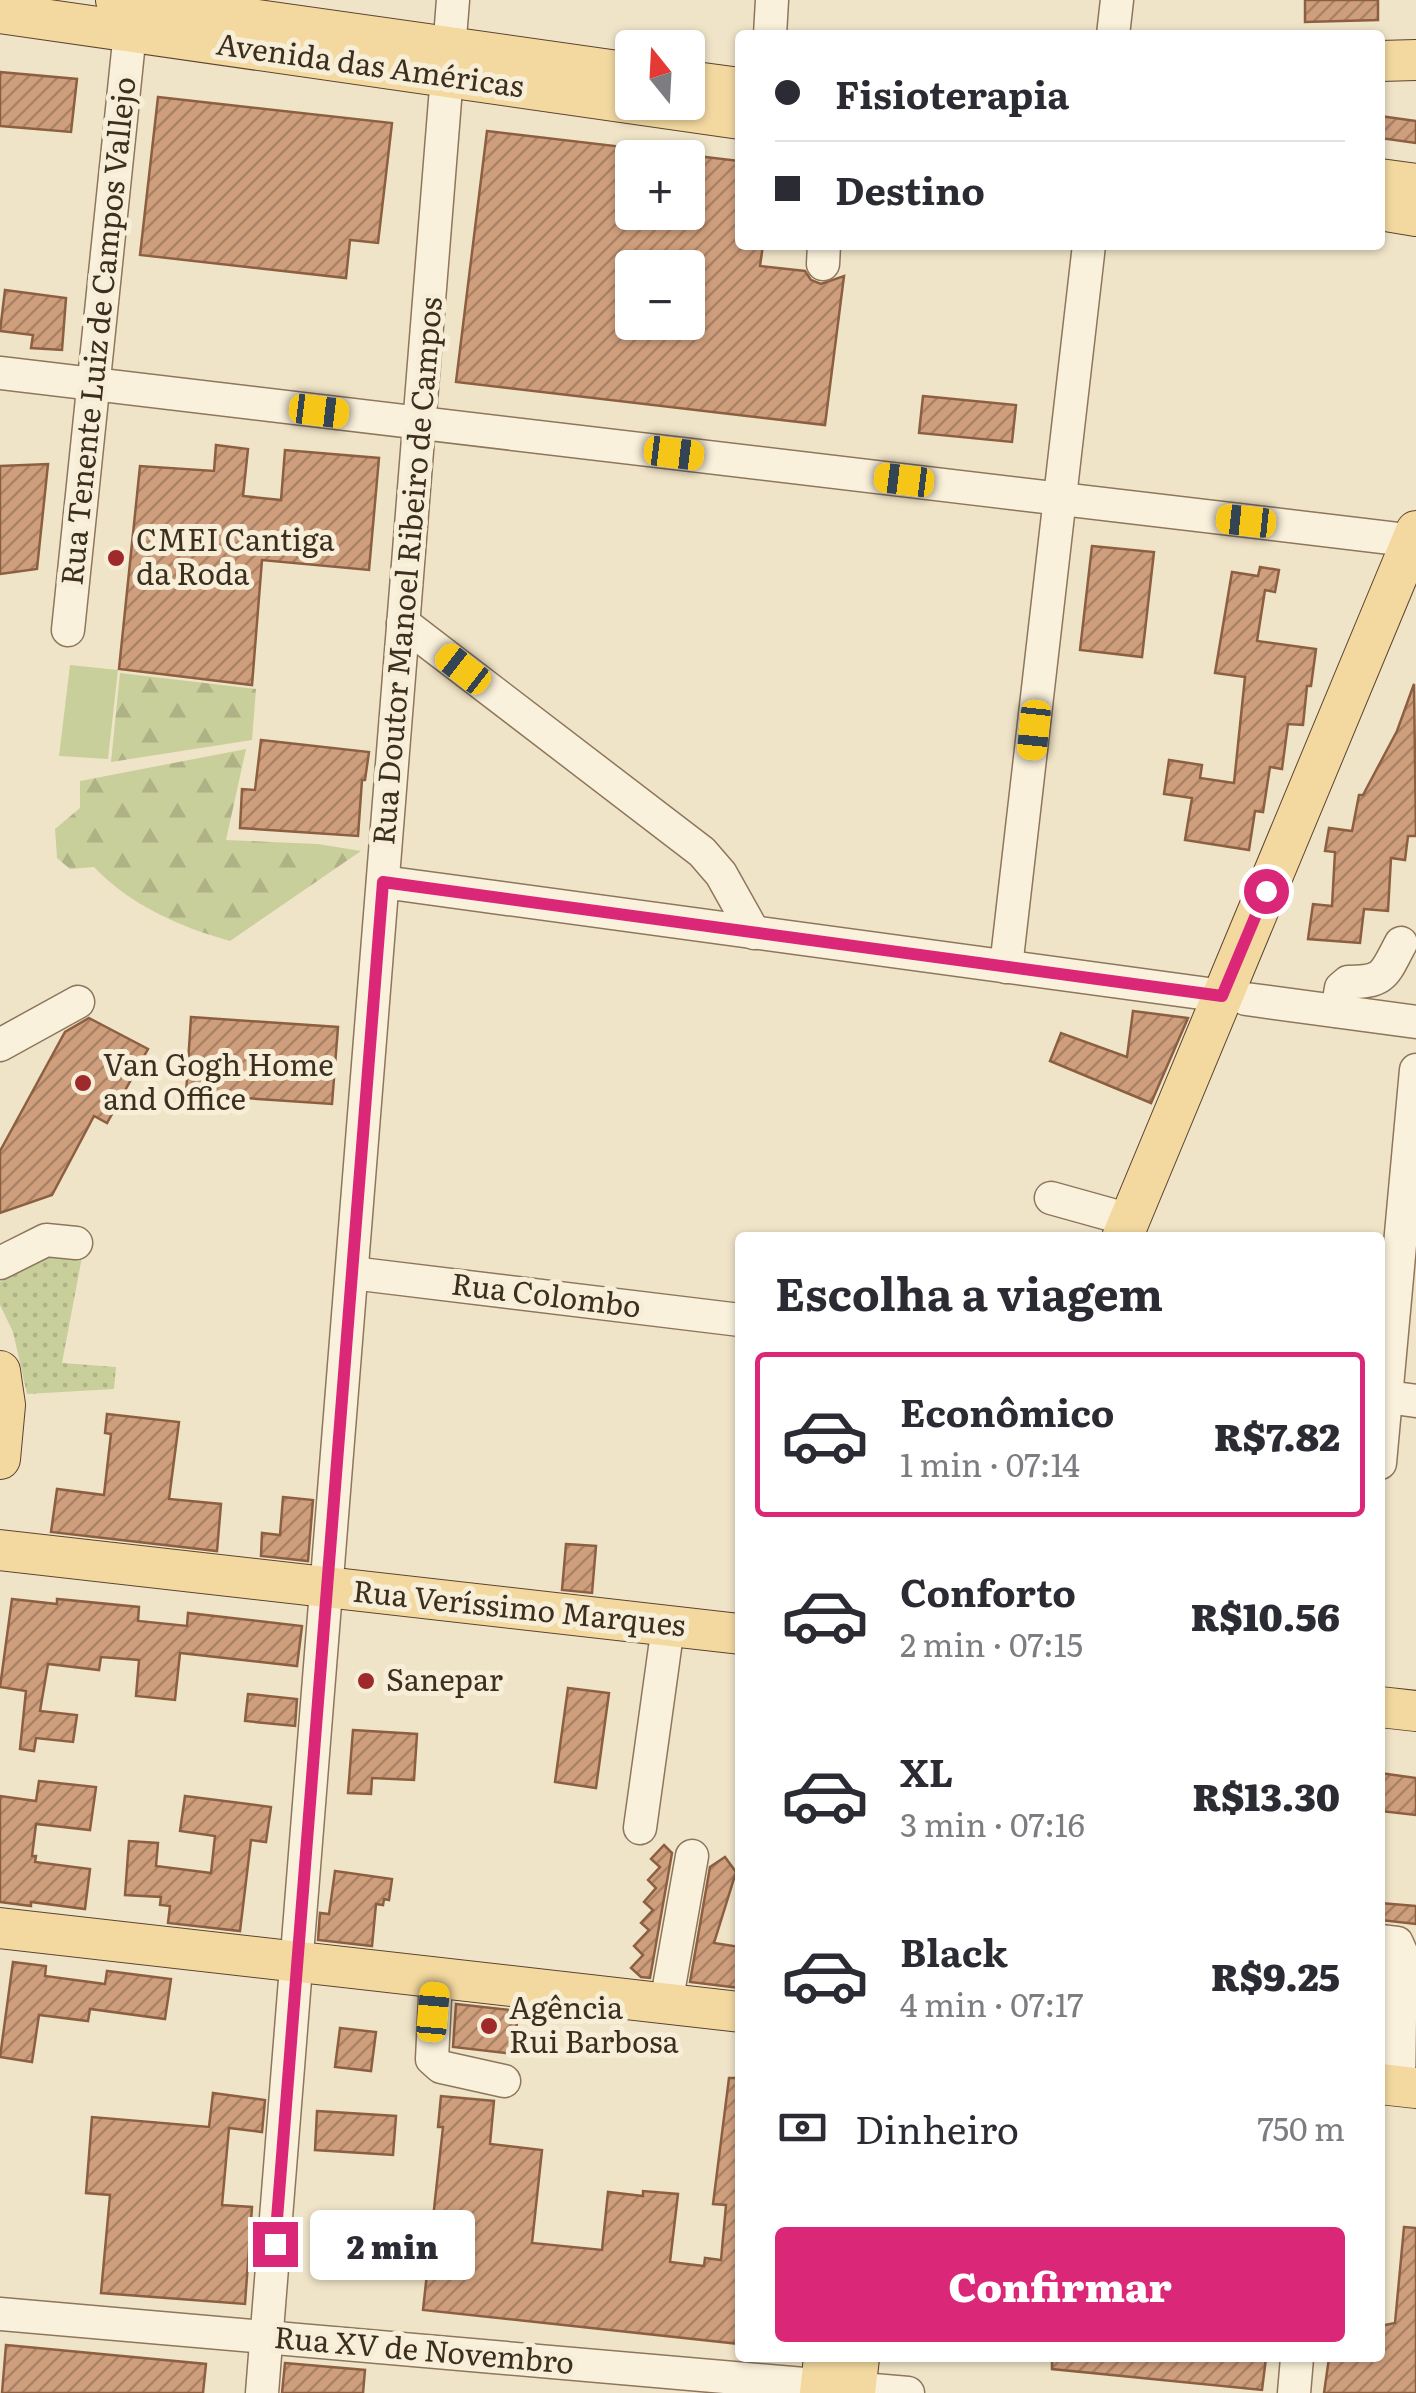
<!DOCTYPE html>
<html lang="pt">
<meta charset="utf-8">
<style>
body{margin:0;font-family:Literata,serif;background:#f2f2f3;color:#2b2b33;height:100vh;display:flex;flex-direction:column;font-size:38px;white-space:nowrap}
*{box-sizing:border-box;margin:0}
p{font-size:32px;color:#7c7c81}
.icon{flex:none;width:55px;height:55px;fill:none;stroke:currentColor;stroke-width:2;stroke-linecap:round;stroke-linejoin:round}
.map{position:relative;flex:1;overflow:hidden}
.sheet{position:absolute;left:735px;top:1232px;width:650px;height:1130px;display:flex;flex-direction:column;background:#fff;border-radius:10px;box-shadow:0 2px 8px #0004}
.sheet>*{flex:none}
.top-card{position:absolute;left:735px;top:30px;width:650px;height:220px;border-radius:10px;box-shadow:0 2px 8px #0004;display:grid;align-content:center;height:220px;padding:0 40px;background:#fff}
.needle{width:65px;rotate:342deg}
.fabs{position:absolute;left:615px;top:30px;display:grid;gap:20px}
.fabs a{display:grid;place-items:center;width:90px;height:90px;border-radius:10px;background:#fff;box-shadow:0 2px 8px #0004;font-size:50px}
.end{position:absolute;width:45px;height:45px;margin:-22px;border:12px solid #db2777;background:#fff;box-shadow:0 0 0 5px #fff}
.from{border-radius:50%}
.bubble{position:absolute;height:70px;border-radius:10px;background:#fff;box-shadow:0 2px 8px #0004;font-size:32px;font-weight:800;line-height:70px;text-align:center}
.car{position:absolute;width:30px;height:60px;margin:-30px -15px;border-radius:12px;box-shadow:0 0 8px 2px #0007;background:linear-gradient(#f5c518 24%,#345 0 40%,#f5c518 0 76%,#345 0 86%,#f5c518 0)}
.top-card b{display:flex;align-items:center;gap:35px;height:95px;font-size:38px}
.top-card b+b{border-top:2px solid #e1e1e2}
.top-card i{width:25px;height:25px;background:#2b2b33}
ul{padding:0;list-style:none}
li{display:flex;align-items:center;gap:30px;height:165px;margin:0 20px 15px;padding:0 20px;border:5px solid transparent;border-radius:10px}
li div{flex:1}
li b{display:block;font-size:38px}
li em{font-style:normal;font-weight:800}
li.selected{border-color:#db2777}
li>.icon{width:90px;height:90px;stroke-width:1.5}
h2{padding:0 40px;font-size:45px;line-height:120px}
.pay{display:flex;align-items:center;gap:25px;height:110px;padding:0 40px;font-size:38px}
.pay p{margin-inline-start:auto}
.action{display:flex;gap:20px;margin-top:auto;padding:20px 40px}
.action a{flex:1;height:115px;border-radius:10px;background:#db2777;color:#fff;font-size:40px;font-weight:800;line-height:115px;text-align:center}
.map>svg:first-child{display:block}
.grass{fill:url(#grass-dots)}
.forest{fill:url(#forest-firs)}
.garden{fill:#c9cf9b}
.building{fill:url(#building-hatch);stroke:#8d5f41;stroke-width:2.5;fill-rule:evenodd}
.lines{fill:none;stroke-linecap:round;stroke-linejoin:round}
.minor-casing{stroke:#8d765c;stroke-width:35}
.major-casing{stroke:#5b4430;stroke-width:42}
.minor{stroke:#faf1dc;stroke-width:32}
.major{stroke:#f3d9a0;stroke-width:40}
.route{stroke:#db2777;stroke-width:12}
.poi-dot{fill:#9e2a2b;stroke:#f7eed8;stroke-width:4}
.labels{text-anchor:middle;stroke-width:10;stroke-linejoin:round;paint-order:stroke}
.street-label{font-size:30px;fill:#3d2e20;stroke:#f7eed8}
.poi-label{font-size:30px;fill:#3d2e20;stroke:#f7eed8;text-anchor:start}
</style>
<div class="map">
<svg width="1416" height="2393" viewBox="0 0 1416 2393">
<defs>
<pattern id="grass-dots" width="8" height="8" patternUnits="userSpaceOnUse" patternTransform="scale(2.5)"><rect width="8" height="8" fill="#c9cf9b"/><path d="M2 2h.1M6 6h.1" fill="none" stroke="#aeb285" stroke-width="1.8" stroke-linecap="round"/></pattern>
<pattern id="forest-firs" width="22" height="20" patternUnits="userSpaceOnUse" patternTransform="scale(2.5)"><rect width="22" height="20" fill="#c9cf9b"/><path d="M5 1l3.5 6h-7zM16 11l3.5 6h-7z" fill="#aeb285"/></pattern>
<pattern id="building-hatch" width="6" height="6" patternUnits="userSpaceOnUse" patternTransform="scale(2.5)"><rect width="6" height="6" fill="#cf9f7d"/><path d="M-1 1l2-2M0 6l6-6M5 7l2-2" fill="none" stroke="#a98266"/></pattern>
</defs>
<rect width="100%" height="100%" fill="#f0e4c8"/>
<path class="grass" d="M 48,1255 L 82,1257 L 62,1363 L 116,1367 L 114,1389 L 27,1394 L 13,1332 L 0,1305 L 0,1282 Z"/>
<g class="forest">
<path d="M 120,673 L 256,689 L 252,740 L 111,762 Z"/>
<path d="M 246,749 L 226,840 L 318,844 L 361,851 L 230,941 C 180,927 130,905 94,867 L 70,869 L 57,858 L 55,829 L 80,808 L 80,781 Z"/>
</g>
<path class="garden" d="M 70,665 L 118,670 L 108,759 L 59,756 Z"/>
<g class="building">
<path d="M 1305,0 L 1378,0 L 1378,20 L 1305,22 Z"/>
<path d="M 0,72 L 77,79 L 71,132 L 0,126 Z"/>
<path d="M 158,97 L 392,123 L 378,243 L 350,240 L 346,278 L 140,255 Z"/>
<path d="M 1380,116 L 1416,121 L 1416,143 L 1380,138 Z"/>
<path d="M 487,131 L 632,148 L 632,212 L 688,212 L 688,155 L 740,161 L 740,245 L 763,245 L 760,266 L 805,271 L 811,280 L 821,284 L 844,276 L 825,425 L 456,382 ZM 632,268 L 688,268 L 688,322 L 632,322 Z"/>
<path d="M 5,290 L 66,298 L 62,350 L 31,348 L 33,335 L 0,331 Z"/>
<path d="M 923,396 L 1016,405 L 1012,442 L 919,433 Z"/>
<path d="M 216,445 L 248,449 L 243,496 L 281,500 L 285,450 L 379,458 L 369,570 L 262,560 L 252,685 L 119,669 L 140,466 L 214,471 Z"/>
<path d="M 48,464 L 37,569 L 0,574 L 0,466 Z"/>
<path d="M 1092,546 L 1154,552 L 1142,657 L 1080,650 Z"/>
<path d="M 1260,567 L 1279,570 L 1275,592 L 1265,590 L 1257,641 L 1316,649 L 1311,686 L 1307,686 L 1303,725 L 1288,724 L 1282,769 L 1270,767 L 1263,812 L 1255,811 L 1249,850 L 1185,840 L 1192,798 L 1164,794 L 1169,760 L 1202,765 L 1200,778 L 1234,783 L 1245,677 L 1215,673 L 1232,572 L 1258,576 Z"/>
<path d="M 1414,684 L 1416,836 L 1408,836 L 1405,860 L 1391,858 L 1388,911 L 1364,909 L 1360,943 L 1308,939 L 1313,904 L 1332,906 L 1335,852 L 1325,851 L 1329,828 L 1352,831 L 1359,795 L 1363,795 L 1397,731 Z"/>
<path d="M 261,740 L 369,752 L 365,780 L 362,780 L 358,836 L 240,828 L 242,789 L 255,790 Z"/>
<path d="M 1133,1011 L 1188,1018 L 1151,1103 L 1050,1061 L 1061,1033 L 1127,1057 Z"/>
<path d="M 191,1017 L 338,1027 L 332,1104 L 186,1094 Z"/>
<path d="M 89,1018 L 148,1049 L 107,1123 L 94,1116 L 52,1195 L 0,1213 L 0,1151 L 65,1032 Z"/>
<path d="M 107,1414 L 179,1422 L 169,1499 L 221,1504 L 217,1551 L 51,1532 L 57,1489 L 104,1495 L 111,1434 L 105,1433 Z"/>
<path d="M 283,1497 L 313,1500 L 308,1561 L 261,1556 L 262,1533 L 280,1535 Z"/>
<path d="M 566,1544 L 596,1546 L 592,1593 L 562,1590 Z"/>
<path d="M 12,1599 L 57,1604 L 57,1599 L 139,1607 L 138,1621 L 187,1626 L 188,1613 L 302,1626 L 297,1666 L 180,1653 L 175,1700 L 136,1696 L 139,1660 L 101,1657 L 99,1670 L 48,1664 L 40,1711 L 77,1715 L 73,1742 L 36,1738 L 34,1751 L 20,1749 L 26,1691 L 0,1687 Z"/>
<path d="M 568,1688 L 609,1693 L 596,1788 L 555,1782 Z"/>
<path d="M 248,1694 L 297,1699 L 295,1726 L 245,1721 Z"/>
<path d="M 353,1730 L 417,1734 L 414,1780 L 372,1778 L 371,1794 L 348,1793 Z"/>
<path d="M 1380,1773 L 1416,1778 L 1416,1815 L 1380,1811 Z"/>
<path d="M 39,1781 L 96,1787 L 90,1830 L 36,1824 L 32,1856 L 36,1856 L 35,1862 L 90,1869 L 85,1909 L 31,1902 L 31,1906 L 0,1902 L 0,1796 L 36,1801 Z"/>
<path d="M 185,1796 L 271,1807 L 266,1842 L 251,1840 L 240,1931 L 168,1923 L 170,1906 L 160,1905 L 161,1897 L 125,1895 L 129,1841 L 158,1843 L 156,1866 L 211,1873 L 215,1836 L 180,1831 Z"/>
<path d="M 664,1845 L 672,1853 L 650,1978 L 641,1977 L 631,1968 L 643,1955 L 634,1946 L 649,1930 L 641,1923 L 653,1910 L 644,1902 L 656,1888 L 648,1880 L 660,1867 L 651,1859 Z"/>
<path d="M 725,1857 L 736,1872 L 714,1943 L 740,1947 L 740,1988 L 690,1982 L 710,1867 Z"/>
<path d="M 335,1871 L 392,1879 L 389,1900 L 384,1899 L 383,1905 L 376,1904 L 372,1946 L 318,1940 L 320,1913 L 329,1914 Z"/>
<path d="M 1380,1903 L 1416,1906 L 1416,1924 L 1380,1920 Z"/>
<path d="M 13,1962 L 46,1966 L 45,1976 L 105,1984 L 107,1971 L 171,1979 L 165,2019 L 90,2009 L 88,2021 L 39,2015 L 32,2062 L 0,2057 Z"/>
<path d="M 456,2004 L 518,2011 L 514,2054 L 453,2047 Z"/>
<path d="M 340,2028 L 376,2032 L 371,2071 L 335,2067 Z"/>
<path d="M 729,2078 L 740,2078 L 740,2344 L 423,2310 L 443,2127 L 438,2127 L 441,2096 L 494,2101 L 490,2144 L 542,2150 L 532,2243 L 602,2250 L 608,2192 L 643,2196 L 643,2191 L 678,2194 L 670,2262 L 704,2266 L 705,2258 L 721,2260 L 726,2205 L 713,2204 Z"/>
<path d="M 213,2093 L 265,2100 L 262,2132 L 229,2128 L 222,2205 L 252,2207 L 245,2304 L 101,2293 L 110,2195 L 86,2193 L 92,2117 L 209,2127 Z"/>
<path d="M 317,2111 L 396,2116 L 393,2155 L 315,2150 Z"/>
<path d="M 1404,2227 L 1416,2228 L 1416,2393 L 1324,2393 L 1329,2358 L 1380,2358 L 1380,2326 L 1395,2323 Z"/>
<path d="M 6,2345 L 206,2364 L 203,2393 L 2,2393 Z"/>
<path d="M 1052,2358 L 1266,2358 L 1262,2390 L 1052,2369 Z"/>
<path d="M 285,2363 L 365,2370 L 363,2393 L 282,2393 Z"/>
</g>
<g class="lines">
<defs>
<g id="minor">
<path d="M 770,35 L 772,0"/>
<path d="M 1113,35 L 1117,0"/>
<path d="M 823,264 L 824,245"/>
<path d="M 0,373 L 1416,541"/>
<path d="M 403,623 L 702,852 L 721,874 L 754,933"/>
<path d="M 68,630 L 130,32"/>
<path d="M 383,882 L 1223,996"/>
<path d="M 1006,967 L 1089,245"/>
<path d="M 1246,999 L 1416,1022"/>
<path d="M 1337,1011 L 1341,988 L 1348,982 C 1386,982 1384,974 1401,943"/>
<path d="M 0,1045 L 78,1002"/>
<path d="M 1051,1198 L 1130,1220"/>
<path d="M 0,1263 L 46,1240 L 76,1243"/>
<path d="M 352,1273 L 740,1320"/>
<path d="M 1380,1396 L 1416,1401"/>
<path d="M 1380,1463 L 1416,1070"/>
<path d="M 640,1828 L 668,1626"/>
<path d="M 1380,1941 L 1397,1943 L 1401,1952 L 1399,2086"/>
<path d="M 436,1978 L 432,2059 L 441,2067 L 504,2081"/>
<path d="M 666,2004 L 692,1856"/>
<path d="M 0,2314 L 908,2393"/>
<path d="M 262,2393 L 453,0"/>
<path d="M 1294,2393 L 1297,2358"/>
</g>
<g id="major">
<path d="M 116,0 L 632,73"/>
<path d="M 0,13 L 740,119"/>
<path d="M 1380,61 L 1416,60"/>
<path d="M 688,81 L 740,88"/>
<path d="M 1380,179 L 1416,184"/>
<path d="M 1380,210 L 1416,216"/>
<path d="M 1122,1238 L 1416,531"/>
<path d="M 0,1371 L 5,1405 L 0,1459"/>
<path d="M 0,1550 L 740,1634"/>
<path d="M 1380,1707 L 1416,1711"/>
<path d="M 0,1928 L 740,2012"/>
<path d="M 1380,2084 L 1416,2088"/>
<path d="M 820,2393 L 824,2358"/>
<path d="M 855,2393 L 859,2358"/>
</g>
</defs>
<use href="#minor" class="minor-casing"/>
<use href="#major" class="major-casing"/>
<use href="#minor" class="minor"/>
<use href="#major" class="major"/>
</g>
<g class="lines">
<path class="route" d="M 275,2244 L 383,882 L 1222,996 L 1266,891"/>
</g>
<g class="poi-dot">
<circle cx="116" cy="558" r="10"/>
<circle cx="83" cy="1083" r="10"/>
<circle cx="366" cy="1681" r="10"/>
<circle cx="489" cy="2026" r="10"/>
</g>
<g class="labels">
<g class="street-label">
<text transform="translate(370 66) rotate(8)" y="10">Avenida das Américas</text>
<text transform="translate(99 331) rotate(-84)" y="10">Rua Tenente Luiz de Campos Vallejo</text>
<text transform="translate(408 571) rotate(-85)" y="10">Rua Doutor Manoel Ribeiro de Campos</text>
<text transform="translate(546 1296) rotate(7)" y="10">Rua Colombo</text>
<text transform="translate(519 1609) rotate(6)" y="10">Rua Veríssimo Marques</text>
<text transform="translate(424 2351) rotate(5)" y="10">Rua XV de Novembro</text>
</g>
<g class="poi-label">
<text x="136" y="551">CMEI Cantiga<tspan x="136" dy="34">da Roda</tspan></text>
<text x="103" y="1076">Van Gogh Home<tspan x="103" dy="34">and Office</tspan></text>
<text x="386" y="1691">Sanepar</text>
<text x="509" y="2019">Agência<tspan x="509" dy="34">Rui Barbosa</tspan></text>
</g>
</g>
</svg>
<div class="fabs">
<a><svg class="needle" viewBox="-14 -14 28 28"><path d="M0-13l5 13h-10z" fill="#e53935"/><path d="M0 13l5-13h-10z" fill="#7c7c81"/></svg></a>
<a>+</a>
<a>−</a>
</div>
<i class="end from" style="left:1266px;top:891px"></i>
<i class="end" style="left:275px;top:2244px"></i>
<div class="bubble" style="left:310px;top:2210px;width:165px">2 min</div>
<i class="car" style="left:319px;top:411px;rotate:97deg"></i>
<i class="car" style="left:674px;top:453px;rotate:97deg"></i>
<i class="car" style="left:904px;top:480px;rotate:277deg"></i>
<i class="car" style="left:1246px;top:521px;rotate:276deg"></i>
<i class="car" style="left:463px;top:669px;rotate:308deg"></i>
<i class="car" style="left:1034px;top:730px;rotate:186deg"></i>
<i class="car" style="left:433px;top:2012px;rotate:5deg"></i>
<div class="top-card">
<b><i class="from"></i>Fisioterapia</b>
<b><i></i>Destino</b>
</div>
<section class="sheet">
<h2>Escolha a viagem</h2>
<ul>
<li class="selected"><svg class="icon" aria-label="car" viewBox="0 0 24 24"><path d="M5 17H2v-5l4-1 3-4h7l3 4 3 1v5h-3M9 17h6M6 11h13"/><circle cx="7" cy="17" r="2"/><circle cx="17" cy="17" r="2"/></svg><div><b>Econômico</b><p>1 min · 07:14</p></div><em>R$7.82</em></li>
<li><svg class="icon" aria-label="car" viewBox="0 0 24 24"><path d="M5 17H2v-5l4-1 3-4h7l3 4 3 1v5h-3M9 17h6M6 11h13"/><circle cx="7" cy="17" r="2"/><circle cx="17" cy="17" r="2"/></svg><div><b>Conforto</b><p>2 min · 07:15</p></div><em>R$10.56</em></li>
<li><svg class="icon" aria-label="car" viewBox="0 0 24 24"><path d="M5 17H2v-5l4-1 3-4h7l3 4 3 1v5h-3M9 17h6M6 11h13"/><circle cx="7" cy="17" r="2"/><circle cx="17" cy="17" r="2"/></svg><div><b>XL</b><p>3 min · 07:16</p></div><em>R$13.30</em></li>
<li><svg class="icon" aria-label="car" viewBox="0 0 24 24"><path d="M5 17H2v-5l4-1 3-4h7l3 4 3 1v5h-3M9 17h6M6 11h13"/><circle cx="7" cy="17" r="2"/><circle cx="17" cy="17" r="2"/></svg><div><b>Black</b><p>4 min · 07:17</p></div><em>R$9.25</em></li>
</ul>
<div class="pay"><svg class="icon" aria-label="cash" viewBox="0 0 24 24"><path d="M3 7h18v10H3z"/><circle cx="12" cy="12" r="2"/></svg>Dinheiro<p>750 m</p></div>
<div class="action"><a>Confirmar</a></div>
</section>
</div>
